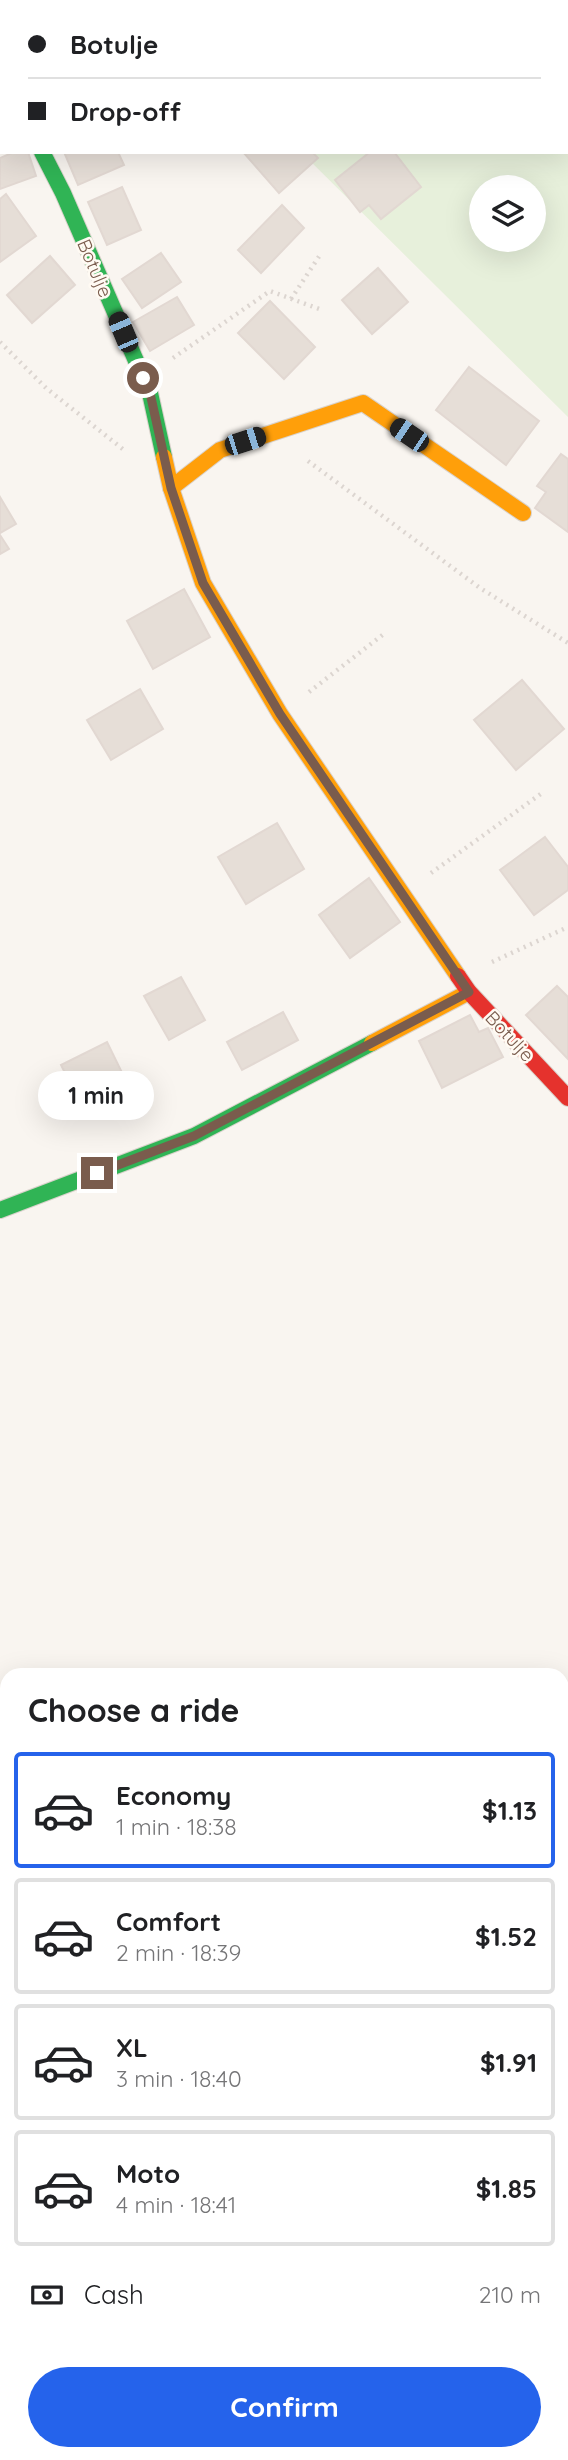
<!DOCTYPE html>
<meta charset="utf-8">
<style>
body{margin:0;font-family:Quicksand,sans-serif;background:#f2f2f2;color:#202124;height:100vh;display:flex;flex-direction:column;font-size:26px;white-space:nowrap}
*{box-sizing:border-box;margin:0}
p{font-size:23px;color:#757577}
.icon{flex:none;width:38px;height:38px;fill:none;stroke:currentColor;stroke-width:2;stroke-linecap:round;stroke-linejoin:round}
.map{position:relative;flex:1;overflow:hidden}
.panel{position:absolute;left:0px;top:1668px;width:569px;height:793px;display:flex;flex-direction:column;background:#fff;border-radius:21px 21px 0 0;box-shadow:0 7px 28px #0002}
.panel>*{flex:none}
.banner{position:absolute;left:0px;top:0px;width:569px;height:154px;box-shadow:0 7px 28px #0002;display:grid;align-content:center;height:154px;padding:0 28px;background:#fff}
.controls{position:absolute;left:469px;top:175px;display:grid;gap:14px}
.controls a{display:grid;place-items:center;width:77px;height:77px;border-radius:50%;background:#fff;box-shadow:0 7px 28px #0002;font-size:35px}
.end{position:absolute;width:32px;height:32px;margin:-16px;border:9px solid #7a5c4d;background:#fff;box-shadow:0 0 0 4px #fff}
.from{border-radius:50%}
.bubble{position:absolute;height:49px;border-radius:24px;background:#fff;box-shadow:0 7px 28px #0002;font-size:23px;font-weight:700;line-height:49px;text-align:center}
.car{position:absolute;width:21px;height:42px;margin:-21px -10px;border-radius:9px;box-shadow:0 0 5px 2px #0007;background:linear-gradient(#222 24%,#8ab4d8 0 40%,#222 0 76%,#8ab4d8 0 86%,#222 0)}
.banner b{display:flex;align-items:center;gap:24px;height:66px;font-size:26px}
.banner b+b{border-top:2px solid #e0e0e0}
.banner i{width:18px;height:18px;background:#202124}
ul{padding:0;list-style:none}
li{display:flex;align-items:center;gap:21px;height:116px;margin:0 14px 10px;padding:0 14px;border:4px solid #e0e0e0;border-radius:7px}
li div{flex:1}
li b{display:block;font-size:26px}
li em{font-style:normal;font-weight:700}
li.selected{border-color:#2563eb}
li>.icon{width:63px;height:63px;stroke-width:1.5}
h2{padding:0 28px;font-size:32px;line-height:84px}
.pay{display:flex;align-items:center;gap:18px;height:77px;padding:0 28px;font-size:26px}
.pay p{margin-inline-start:auto}
.primary-button{display:flex;gap:14px;margin-top:auto;padding:14px 28px}
.primary-button a{flex:1;height:80px;border-radius:42px;background:#2563eb;color:#fff;font-size:28px;font-weight:700;line-height:80px;text-align:center}
.map>svg:first-child{display:block}
.green{fill:#e7f0db;fill-rule:evenodd}
.building{fill:#e6ded7;stroke:#e2d8d2;stroke-width:2}
.lines{fill:none;stroke-linecap:round;stroke-linejoin:round}
.street-casing{stroke:#d7d1cb;stroke-width:37}
.fast-casing{stroke:#d9d2cb;stroke-width:18}
.slow-casing{stroke:#d9d2cb;stroke-width:18}
.jam-casing{stroke:#d9d2cb;stroke-width:18}
.path{stroke:#dcd5d0;stroke-width:4.5;stroke-dasharray:2 5;stroke-linecap:butt}
.street{stroke:#fefefd;stroke-width:35}
.fast{stroke:#30b455;stroke-width:16}
.slow{stroke:#ff9f0a;stroke-width:16}
.jam{stroke:#e5322d;stroke-width:16}
.route{stroke:#7a5c4d;stroke-width:9}
.labels{text-anchor:middle;stroke-width:5;stroke-linejoin:round;paint-order:stroke}
.street-label{font-size:19px;fill:#7a5c4d;stroke:#fffaf3}
</style>
<div class="map">
<svg width="568" height="2460" viewBox="0 0 568 2460">
<rect width="100%" height="100%" fill="#f9f5f0"/>
<path class="green" d="M 110,0 L 568,0 L 568,417 L 301,152 L 567,152 L 567,2 ZM 481,187 L 534,187 L 534,240 L 481,240 Z"/>
<g class="building">
<path d="M 14,152 L 28,152 L 36,176 L 0,189 L 0,158 Z"/>
<path d="M 64,152 L 118,152 L 124,165 L 78,185 Z"/>
<path d="M 243,152 L 312,152 L 318,158 L 279,193 Z"/>
<path d="M 370,152 L 394,152 L 421,187 L 381,219 L 369,205 L 360,212 L 335,180 Z"/>
<path d="M 122,187 L 141,230 L 107,245 L 88,202 Z"/>
<path d="M 6,194 L 36,236 L 0,262 L 0,199 Z"/>
<path d="M 282,205 L 304,228 L 261,273 L 238,250 Z"/>
<path d="M 161,253 L 181,282 L 142,308 L 122,279 Z"/>
<path d="M 50,256 L 75,285 L 32,323 L 7,295 Z"/>
<path d="M 378,268 L 408,302 L 372,334 L 342,300 Z"/>
<path d="M 177,297 L 194,325 L 150,351 L 133,322 Z"/>
<path d="M 270,301 L 315,347 L 284,379 L 238,333 Z"/>
<path d="M 469,367 L 539,421 L 506,465 L 436,410 Z"/>
<path d="M 561,454 L 568,459 L 568,532 L 535,508 L 546,492 L 537,486 Z"/>
<path d="M 0,497 L 16,524 L 0,533 Z"/>
<path d="M 0,535 L 9,549 L 0,554 Z"/>
<path d="M 184,589 L 210,637 L 153,669 L 127,621 Z"/>
<path d="M 522,680 L 564,729 L 516,770 L 474,720 Z"/>
<path d="M 140,689 L 163,729 L 111,760 L 87,720 Z"/>
<path d="M 277,823 L 304,869 L 246,904 L 218,857 Z"/>
<path d="M 545,837 L 568,867 L 568,890 L 534,915 L 500,870 Z"/>
<path d="M 369,878 L 400,922 L 350,958 L 319,915 Z"/>
<path d="M 181,977 L 205,1020 L 169,1040 L 144,996 Z"/>
<path d="M 557,986 L 568,997 L 568,1059 L 526,1015 Z"/>
<path d="M 283,1012 L 298,1040 L 242,1070 L 227,1042 Z"/>
<path d="M 470,1015 L 479,1032 L 488,1028 L 503,1057 L 442,1088 L 419,1041 Z"/>
<path d="M 107,1042 L 129,1087 L 83,1109 L 61,1065 Z"/>
<path d="M 0,2323 L 7,2334 L 7,2349 L 0,2353 Z"/>
<path d="M 568,2384 L 568,2460 L 564,2460 L 560,2454 L 562,2387 Z"/>
<path d="M 62,2454 L 103,2454 L 94,2460 L 67,2460 Z"/>
<path d="M 263,2454 L 303,2454 L 291,2460 L 266,2460 Z"/>
</g>
<g class="lines">
<defs>
<g id="street">
<path d="M 0,116 L 2,117"/>
<path d="M 0,2448 L 13,2460"/>
<path d="M 370,2460 L 375,2454"/>
</g>
<g id="fast">
<path d="M 42,152 L 63,193 L 150,393 L 164,457"/>
<path d="M 0,1210 L 194,1136 L 372,1043"/>
</g>
<g id="slow">
<path d="M 164,457 L 171,488 L 203,583 L 280,714 L 458,976"/>
<path d="M 171,488 L 220,450 L 363,403 L 523,513"/>
<path d="M 372,1043 L 469,992"/>
</g>
<path id="jam" d="M 458,976 L 469,992 L 568,1098"/>
</defs>
<use href="#street" class="street-casing"/>
<use href="#fast" class="fast-casing"/>
<use href="#slow" class="slow-casing"/>
<use href="#jam" class="jam-casing"/>
<g class="path">
<path d="M 291,299 L 320,255"/>
<path d="M 0,342 L 46,388 L 124,450"/>
<path d="M 173,358 L 270,291 L 322,310"/>
<path d="M 308,461 L 480,588 L 568,643"/>
<path d="M 309,692 L 385,633"/>
<path d="M 431,873 L 542,793"/>
<path d="M 492,962 L 568,927"/>
</g>
<use href="#street" class="street"/>
<use href="#fast" class="fast"/>
<use href="#slow" class="slow"/>
<use href="#jam" class="jam"/>
</g>
<g class="lines">
<path class="route" d="M 97,1173 L 194,1136 L 469,992 L 280,714 L 203,583 L 171,488 L 150,393 L 143,378"/>
</g>
<g class="labels">
<g class="street-label">
<text transform="translate(95 268) rotate(67)" y="7">Botulje</text>
<text transform="translate(510 1036) rotate(47)" y="7">Botulje</text>
</g>
</g>
</svg>
<div class="controls">
<a><svg class="icon" aria-label="layers" viewBox="0 0 24 24"><path d="M12 4l9 5-9 5-9-5zM3 14l9 5 9-5"/></svg></a>
</div>
<i class="end from" style="left:143px;top:378px"></i>
<i class="end" style="left:97px;top:1173px"></i>
<div class="bubble" style="left:38px;top:1071px;width:116px">1 min</div>
<i class="car" style="left:123px;top:332px;rotate:337deg"></i>
<i class="car" style="left:409px;top:435px;rotate:304deg"></i>
<i class="car" style="left:245px;top:441px;rotate:72deg"></i>
<div class="banner">
<b><i class="from"></i>Botulje</b>
<b><i></i>Drop-off</b>
</div>
<section class="panel">
<h2>Choose a ride</h2>
<ul>
<li class="selected"><svg class="icon" aria-label="car" viewBox="0 0 24 24"><path d="M5 17H2v-5l4-1 3-4h7l3 4 3 1v5h-3M9 17h6M6 11h13"/><circle cx="7" cy="17" r="2"/><circle cx="17" cy="17" r="2"/></svg><div><b>Economy</b><p>1 min · 18:38</p></div><em>$1.13</em></li>
<li><svg class="icon" aria-label="car" viewBox="0 0 24 24"><path d="M5 17H2v-5l4-1 3-4h7l3 4 3 1v5h-3M9 17h6M6 11h13"/><circle cx="7" cy="17" r="2"/><circle cx="17" cy="17" r="2"/></svg><div><b>Comfort</b><p>2 min · 18:39</p></div><em>$1.52</em></li>
<li><svg class="icon" aria-label="car" viewBox="0 0 24 24"><path d="M5 17H2v-5l4-1 3-4h7l3 4 3 1v5h-3M9 17h6M6 11h13"/><circle cx="7" cy="17" r="2"/><circle cx="17" cy="17" r="2"/></svg><div><b>XL</b><p>3 min · 18:40</p></div><em>$1.91</em></li>
<li><svg class="icon" aria-label="car" viewBox="0 0 24 24"><path d="M5 17H2v-5l4-1 3-4h7l3 4 3 1v5h-3M9 17h6M6 11h13"/><circle cx="7" cy="17" r="2"/><circle cx="17" cy="17" r="2"/></svg><div><b>Moto</b><p>4 min · 18:41</p></div><em>$1.85</em></li>
</ul>
<div class="pay"><svg class="icon" aria-label="cash" viewBox="0 0 24 24"><path d="M3 7h18v10H3z"/><circle cx="12" cy="12" r="2"/></svg>Cash<p>210 m</p></div>
<div class="primary-button"><a>Confirm</a></div>
</section>
</div>
